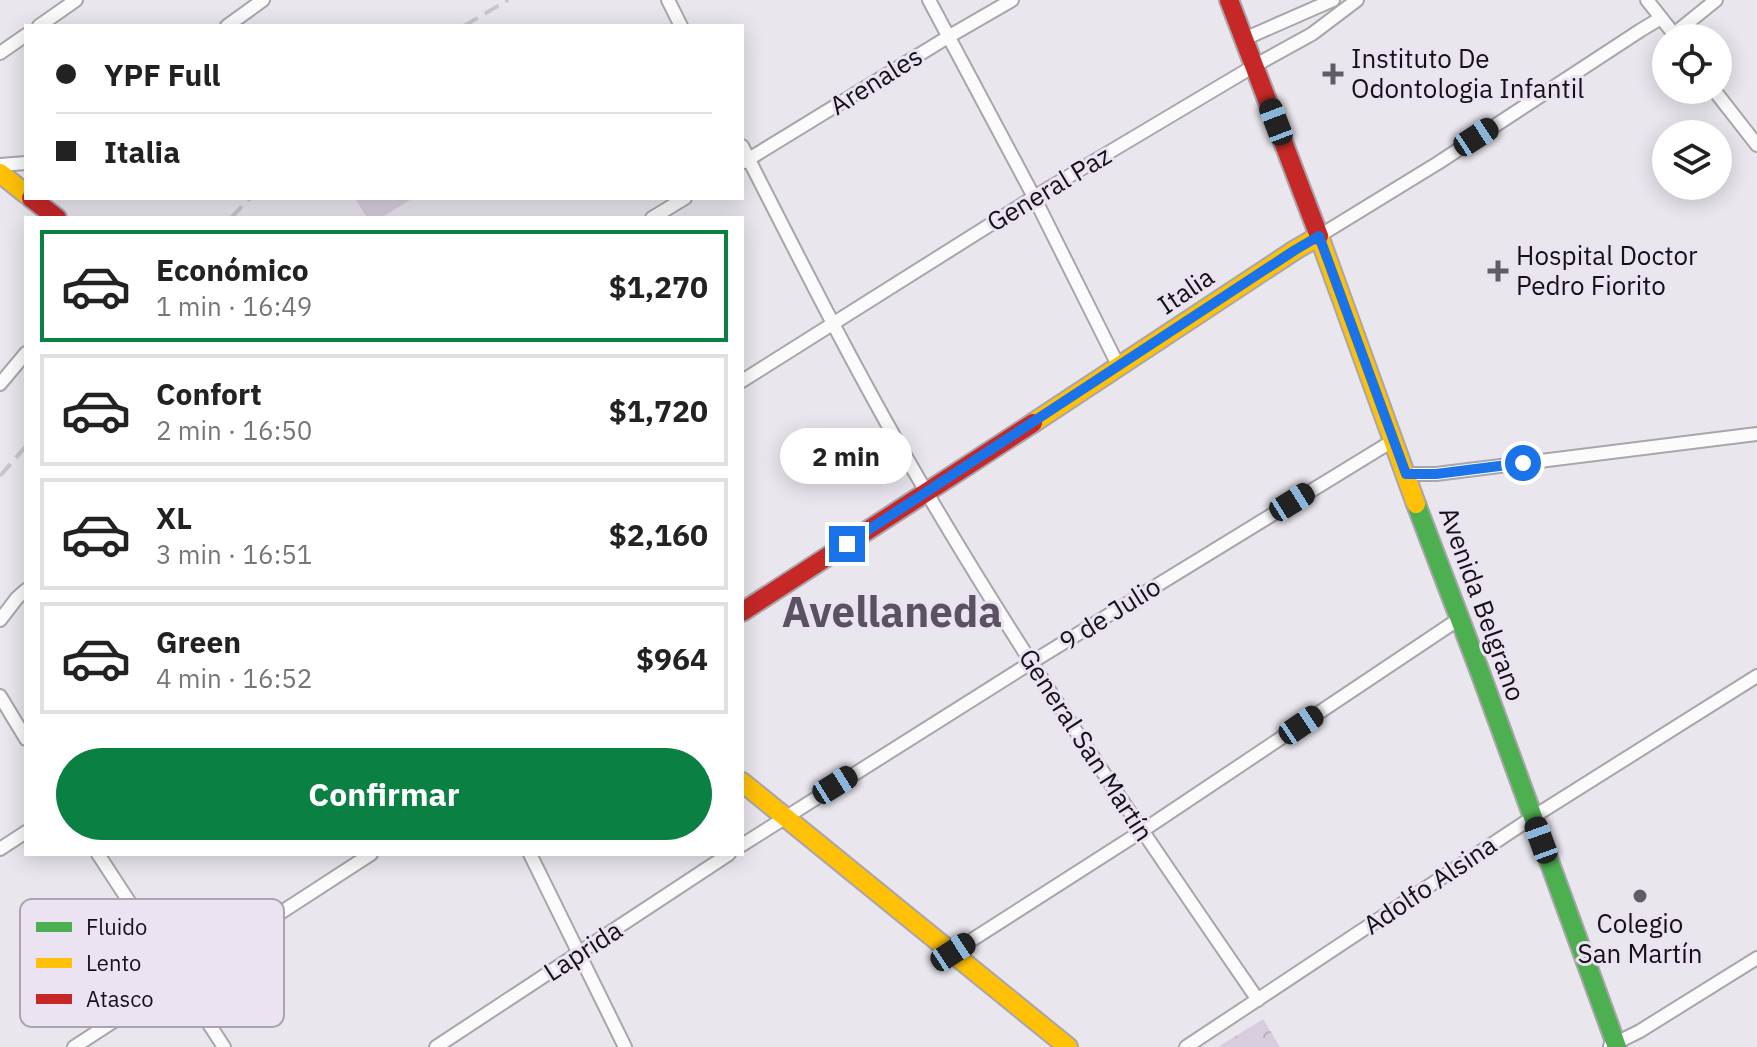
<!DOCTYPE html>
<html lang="es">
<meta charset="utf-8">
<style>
body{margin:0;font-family:"IBM Plex Sans",sans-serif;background:#f2f2f2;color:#222;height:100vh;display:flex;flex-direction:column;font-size:30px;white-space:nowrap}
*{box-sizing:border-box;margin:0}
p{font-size:26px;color:#767676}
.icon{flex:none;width:44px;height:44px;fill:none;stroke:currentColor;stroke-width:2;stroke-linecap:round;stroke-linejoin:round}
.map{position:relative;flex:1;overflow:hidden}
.side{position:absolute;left:24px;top:216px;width:720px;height:640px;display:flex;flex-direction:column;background:#fff;border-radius:0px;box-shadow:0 4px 20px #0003}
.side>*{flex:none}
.guide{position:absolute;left:24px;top:24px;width:720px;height:176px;border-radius:0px;box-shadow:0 4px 20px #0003;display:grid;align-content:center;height:176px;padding:0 32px;background:#fff}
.tools{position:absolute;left:1652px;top:24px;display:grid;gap:16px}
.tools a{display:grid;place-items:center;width:80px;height:80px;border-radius:50%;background:#fff;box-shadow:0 4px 20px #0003;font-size:40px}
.end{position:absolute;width:36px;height:36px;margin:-18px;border:10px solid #1a73e8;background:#fff;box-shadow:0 0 0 4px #fff}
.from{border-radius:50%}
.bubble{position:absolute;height:56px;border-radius:28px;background:#fff;box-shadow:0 4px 20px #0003;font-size:26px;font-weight:700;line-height:56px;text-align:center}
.car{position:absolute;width:24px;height:48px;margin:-24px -12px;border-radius:10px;box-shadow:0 0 6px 2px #0007;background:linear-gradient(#222 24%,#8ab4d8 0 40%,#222 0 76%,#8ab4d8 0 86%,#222 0)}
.guide b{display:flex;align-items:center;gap:28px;height:76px;font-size:30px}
.guide b+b{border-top:2px solid #e0e0e0}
.guide i{width:20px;height:20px;background:#222}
ul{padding:14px 0 0;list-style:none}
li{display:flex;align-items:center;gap:24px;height:112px;margin:0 16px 12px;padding:0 16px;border:4px solid #e0e0e0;border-radius:0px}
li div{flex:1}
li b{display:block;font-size:30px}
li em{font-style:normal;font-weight:700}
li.selected{border-color:#0b8043}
li>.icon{width:72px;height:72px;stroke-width:1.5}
.action{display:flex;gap:16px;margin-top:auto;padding:16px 32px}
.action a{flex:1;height:92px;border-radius:48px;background:#0b8043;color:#fff;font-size:32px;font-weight:700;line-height:92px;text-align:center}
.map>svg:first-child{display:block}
.park{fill:url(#park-crowns)}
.garden{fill:#d7cddf}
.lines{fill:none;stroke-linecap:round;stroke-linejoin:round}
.street-casing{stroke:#a9a5ab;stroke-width:16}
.fast-casing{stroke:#a9a5ab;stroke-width:22}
.slow-casing{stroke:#a9a5ab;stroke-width:22}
.jam-casing{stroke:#a9a5ab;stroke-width:22}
.street{stroke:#fcfbfc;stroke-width:12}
.fast{stroke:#4caf50;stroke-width:18}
.slow{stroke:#ffc107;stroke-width:18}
.jam{stroke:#c62828;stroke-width:18}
.rail{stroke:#c8c7c9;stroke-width:4;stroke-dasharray:16 8;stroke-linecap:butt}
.route{stroke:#1a73e8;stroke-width:10}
.poi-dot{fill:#5f5c62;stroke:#ebe2f2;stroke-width:3}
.labels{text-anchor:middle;stroke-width:6;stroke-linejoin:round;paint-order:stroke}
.poi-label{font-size:26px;fill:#141117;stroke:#ebe2f2;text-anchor:start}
.street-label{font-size:26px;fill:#141117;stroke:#ebe2f2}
.town-label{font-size:42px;font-weight:bold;fill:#5a5260;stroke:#ebe2f2}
.key{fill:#ebe2f2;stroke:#aaa3b0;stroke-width:2}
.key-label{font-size:22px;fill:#141117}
</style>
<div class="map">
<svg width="1757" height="1047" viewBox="0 0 1757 1047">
<defs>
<pattern id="park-crowns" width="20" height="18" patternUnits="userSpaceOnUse" patternTransform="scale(2)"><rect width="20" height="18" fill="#d7cddf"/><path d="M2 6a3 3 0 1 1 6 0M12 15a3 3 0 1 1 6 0" fill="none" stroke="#b8afbf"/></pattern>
</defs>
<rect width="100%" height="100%" fill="#eae6ee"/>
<path class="park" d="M 1263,1019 L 1280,1047 L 1218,1047 Z"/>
<path class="garden" d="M 355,198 L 413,198 L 381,218 L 367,218 Z"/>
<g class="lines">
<defs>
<g id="street">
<path d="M 668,0 L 681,26"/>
<path d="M 929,0 L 1034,197 L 1119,367"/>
<path d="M 1647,0 L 1677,38"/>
<path d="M 39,26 L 76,0"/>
<path d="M 227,26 L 263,0"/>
<path d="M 1674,34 L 1716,0"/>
<path d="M 1244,39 L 1333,0"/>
<path d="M 0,53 L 26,35"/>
<path d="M 1714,90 L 1757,145"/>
<path d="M 742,146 C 801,262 860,380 927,493 C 1029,667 1144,834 1258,1000"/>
<path d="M 744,162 L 948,37 L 1012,0"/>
<path d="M 0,165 L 26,163"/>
<path d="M 652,218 L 685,198"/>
<path d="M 1319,236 L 1438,163 L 1641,30 L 1661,18"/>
<path d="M 742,381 L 1034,197 L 1254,66 L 1312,34 L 1357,0"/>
<path d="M 0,384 L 26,353"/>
<path d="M 1406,474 L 1436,474 L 1757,434"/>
<path d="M 0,620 L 17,598 L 26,590"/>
<path d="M 0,696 L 26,739"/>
<path d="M 742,845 L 1032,662 L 1394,440"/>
<path d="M 0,849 L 26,832"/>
<path d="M 98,854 L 224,1047"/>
<path d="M 530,854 L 625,1047"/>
<path d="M 953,952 L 1142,831 L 1459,619"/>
<path d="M 1610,1046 L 1640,1031 L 1757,958"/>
<path d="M 74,1047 L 371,854"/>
<path d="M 436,1047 L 729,854"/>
<path d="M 1186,1047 L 1533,817 L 1757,676"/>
</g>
<path id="fast" d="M 1416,504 L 1480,672 L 1617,1047"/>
<g id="slow">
<path d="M 0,173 L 26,194"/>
<path d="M 1033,423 L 1295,250 L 1319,236 L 1416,504"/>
<path d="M 742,782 L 1068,1047"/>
</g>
<g id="jam">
<path d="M 1229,0 L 1319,236"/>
<path d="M 31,198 L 57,218"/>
<path d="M 742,612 L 1033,423"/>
</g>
</defs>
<use href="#street" class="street-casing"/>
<use href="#fast" class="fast-casing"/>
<use href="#slow" class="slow-casing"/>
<use href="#jam" class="jam-casing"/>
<use href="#street" class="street"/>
<use href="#fast" class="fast"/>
<use href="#slow" class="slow"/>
<use href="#jam" class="jam"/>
<g class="rail">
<path d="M 464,26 L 508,0"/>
<path d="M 231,218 L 250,198"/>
<path d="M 0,476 L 26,446"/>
</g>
</g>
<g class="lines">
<path class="route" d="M 847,544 L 1295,250 L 1319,236 L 1406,474 L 1436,474 L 1523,463"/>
</g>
<g class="poi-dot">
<path d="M1329 62h8v8h8v8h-8v8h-8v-8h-8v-8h8z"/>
<path d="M1494 259h8v8h8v8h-8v8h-8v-8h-8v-8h8z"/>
<circle cx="1640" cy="896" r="8"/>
</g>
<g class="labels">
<g class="poi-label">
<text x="1351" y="68">Instituto De<tspan x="1351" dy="30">Odontologia Infantil</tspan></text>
<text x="1516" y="265">Hospital Doctor<tspan x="1516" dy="30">Pedro Fiorito</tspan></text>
<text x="1640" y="933" text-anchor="middle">Colegio<tspan x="1640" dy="30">San Martín</tspan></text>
</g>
<g class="street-label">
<text transform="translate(876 81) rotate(-32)" y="9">Arenales</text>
<text transform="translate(1049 189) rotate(-31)" y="9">General Paz</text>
<text transform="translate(1186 291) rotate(-34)" y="9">Italia</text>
<text transform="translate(1482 604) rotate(70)" y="9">Avenida Belgrano</text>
<text transform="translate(1110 614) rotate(-32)" y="9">9 de Julio</text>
<text transform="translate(1086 745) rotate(57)" y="9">General San Martín</text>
<text transform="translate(1430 885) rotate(-34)" y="9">Adolfo Alsina</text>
<text transform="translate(583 951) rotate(-33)" y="9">Laprida</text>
</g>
<g class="town-label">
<text x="892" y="627">Avellaneda</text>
</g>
</g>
<rect x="20" y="899" width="264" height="128" rx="12" class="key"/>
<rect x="36" y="922" width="36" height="10" fill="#4caf50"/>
<rect x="36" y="958" width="36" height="10" fill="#ffc107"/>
<rect x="36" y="994" width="36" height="10" fill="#c62828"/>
<g class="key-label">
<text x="86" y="935">Fluido</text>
<text x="86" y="971">Lento</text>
<text x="86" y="1007">Atasco</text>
</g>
</svg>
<div class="tools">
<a><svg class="icon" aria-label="locate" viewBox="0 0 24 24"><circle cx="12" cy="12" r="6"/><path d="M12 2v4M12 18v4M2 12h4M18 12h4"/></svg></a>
<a><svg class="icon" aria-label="layers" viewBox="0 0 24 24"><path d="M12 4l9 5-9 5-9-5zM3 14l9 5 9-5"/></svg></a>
</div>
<i class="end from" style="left:1523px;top:463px"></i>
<i class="end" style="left:847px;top:544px"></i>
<div class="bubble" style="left:780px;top:428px;width:132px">2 min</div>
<i class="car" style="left:1276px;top:122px;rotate:339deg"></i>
<i class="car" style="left:1476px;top:137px;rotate:57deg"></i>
<i class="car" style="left:1292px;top:502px;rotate:58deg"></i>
<i class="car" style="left:1301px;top:725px;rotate:56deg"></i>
<i class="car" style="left:835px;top:785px;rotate:58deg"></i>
<i class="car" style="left:1541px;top:840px;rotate:340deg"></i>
<i class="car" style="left:953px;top:952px;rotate:57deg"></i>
<div class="guide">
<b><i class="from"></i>YPF Full</b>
<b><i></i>Italia</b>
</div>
<section class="side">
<ul>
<li class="selected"><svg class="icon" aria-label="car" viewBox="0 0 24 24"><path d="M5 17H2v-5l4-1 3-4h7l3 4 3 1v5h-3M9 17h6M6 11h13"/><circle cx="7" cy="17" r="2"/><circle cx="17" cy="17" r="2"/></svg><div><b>Económico</b><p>1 min · 16:49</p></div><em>$1,270</em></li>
<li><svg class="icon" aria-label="car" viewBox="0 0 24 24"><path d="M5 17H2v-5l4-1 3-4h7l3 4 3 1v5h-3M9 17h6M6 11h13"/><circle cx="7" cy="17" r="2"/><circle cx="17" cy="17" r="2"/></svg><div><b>Confort</b><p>2 min · 16:50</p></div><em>$1,720</em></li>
<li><svg class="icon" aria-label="car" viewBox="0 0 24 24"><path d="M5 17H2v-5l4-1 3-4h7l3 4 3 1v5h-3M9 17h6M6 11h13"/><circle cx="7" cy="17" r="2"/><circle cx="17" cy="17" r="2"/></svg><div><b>XL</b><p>3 min · 16:51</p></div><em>$2,160</em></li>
<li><svg class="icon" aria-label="car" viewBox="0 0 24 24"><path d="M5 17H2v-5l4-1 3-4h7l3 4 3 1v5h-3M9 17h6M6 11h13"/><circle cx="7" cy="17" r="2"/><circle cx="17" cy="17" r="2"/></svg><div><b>Green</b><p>4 min · 16:52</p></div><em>$964</em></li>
</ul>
<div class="action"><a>Confirmar</a></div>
</section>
</div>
